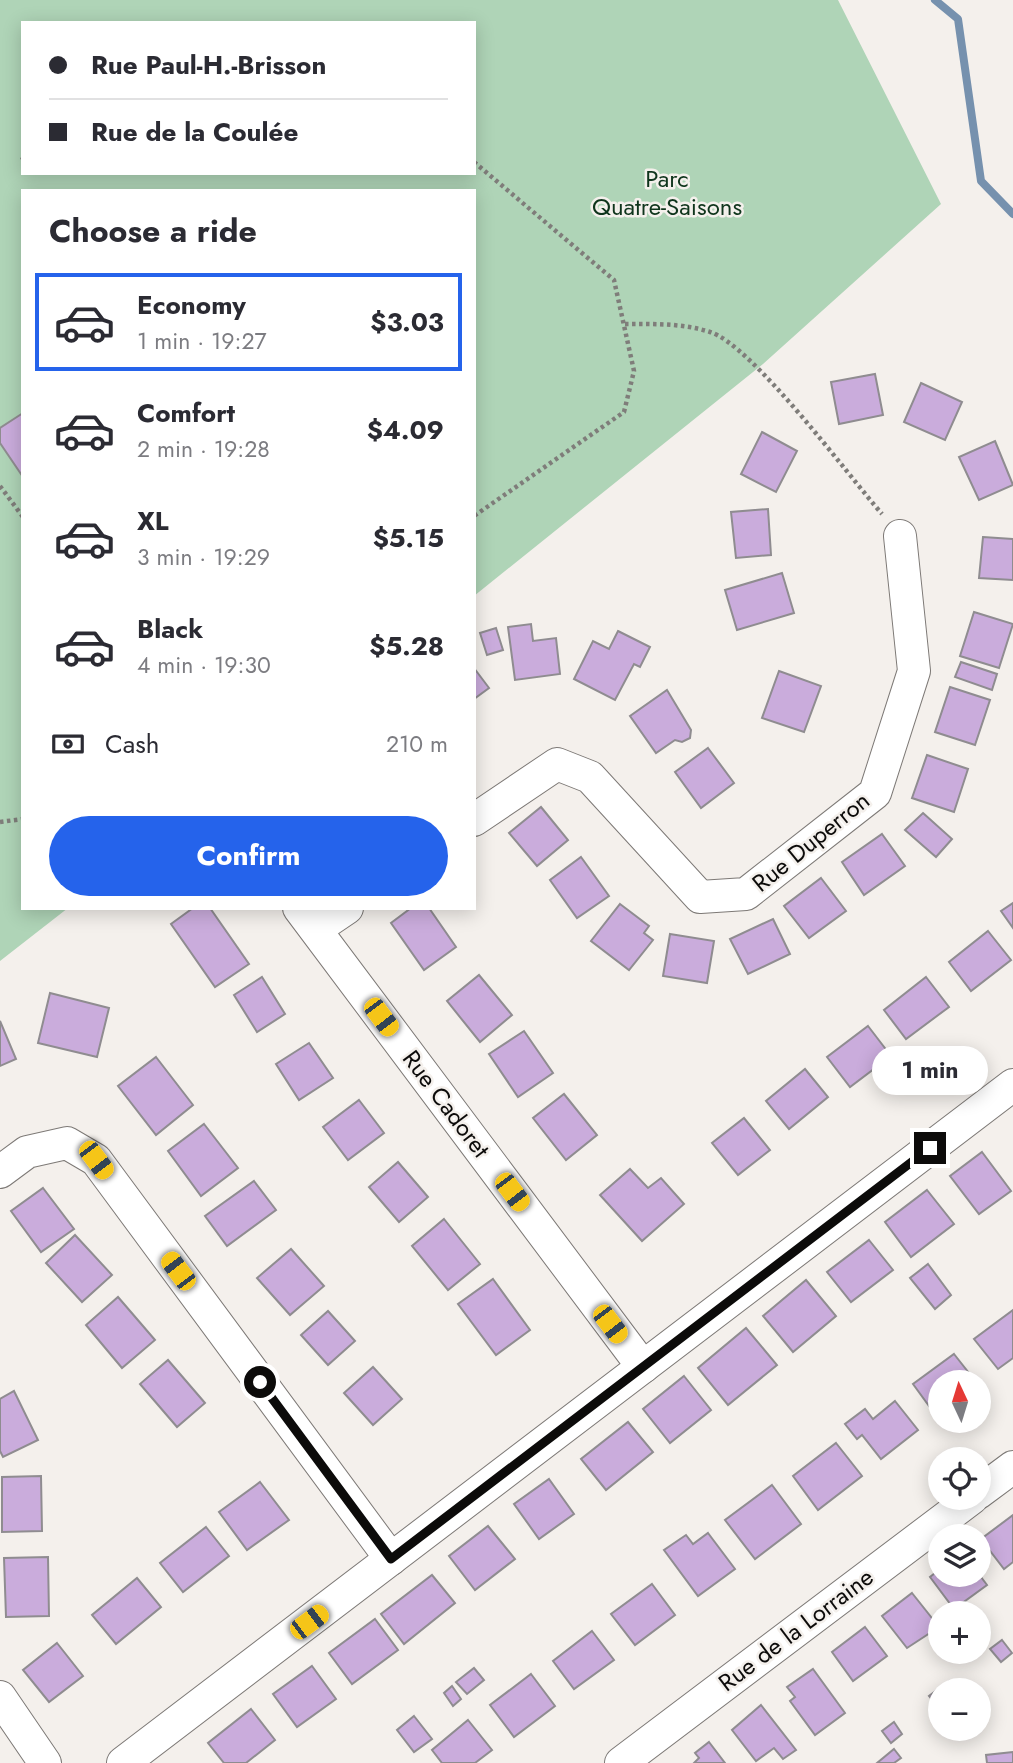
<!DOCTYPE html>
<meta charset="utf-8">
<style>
body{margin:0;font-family:Jost,sans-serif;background:#f7f7f7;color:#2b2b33;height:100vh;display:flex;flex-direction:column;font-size:26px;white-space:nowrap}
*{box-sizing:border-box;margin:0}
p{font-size:23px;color:#7c7c81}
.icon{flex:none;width:38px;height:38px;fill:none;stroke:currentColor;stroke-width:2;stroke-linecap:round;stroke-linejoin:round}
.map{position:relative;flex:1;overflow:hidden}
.sheet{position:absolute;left:21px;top:189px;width:455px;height:721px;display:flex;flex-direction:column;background:#fff;border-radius:0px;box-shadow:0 4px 18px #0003}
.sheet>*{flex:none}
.top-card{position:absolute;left:21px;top:21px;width:455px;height:154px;border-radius:0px;box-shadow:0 4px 18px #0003;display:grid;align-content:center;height:154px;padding:0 28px;background:#fff}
.needle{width:46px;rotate:356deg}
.tools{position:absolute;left:928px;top:1370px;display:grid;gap:14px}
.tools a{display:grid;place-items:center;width:63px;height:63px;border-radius:50%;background:#fff;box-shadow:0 4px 18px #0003;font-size:35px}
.end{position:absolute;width:32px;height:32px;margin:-16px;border:9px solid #0c0b0a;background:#fff;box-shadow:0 0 0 4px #fff}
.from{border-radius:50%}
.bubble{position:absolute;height:49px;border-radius:24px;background:#fff;box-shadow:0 4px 18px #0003;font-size:23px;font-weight:700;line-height:49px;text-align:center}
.car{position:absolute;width:21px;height:42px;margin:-21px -10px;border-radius:9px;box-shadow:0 0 5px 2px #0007;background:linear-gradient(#f5c518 24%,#345 0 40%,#f5c518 0 76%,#345 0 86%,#f5c518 0)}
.top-card b{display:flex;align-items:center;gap:24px;height:66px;font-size:26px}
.top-card b+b{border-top:2px solid #e1e1e2}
.top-card i{width:18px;height:18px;background:#2b2b33}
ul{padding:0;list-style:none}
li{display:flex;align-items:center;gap:21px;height:98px;margin:0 14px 10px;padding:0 14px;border:4px solid transparent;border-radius:0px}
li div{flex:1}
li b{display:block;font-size:26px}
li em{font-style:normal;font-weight:700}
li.selected{border-color:#2563eb}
li>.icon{width:63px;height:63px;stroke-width:1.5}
h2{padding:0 28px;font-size:32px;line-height:84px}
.pay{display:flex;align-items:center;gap:18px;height:77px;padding:0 28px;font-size:26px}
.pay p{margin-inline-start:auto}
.button{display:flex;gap:14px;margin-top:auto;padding:14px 28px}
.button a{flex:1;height:80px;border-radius:42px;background:#2563eb;color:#fff;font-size:28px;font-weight:700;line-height:80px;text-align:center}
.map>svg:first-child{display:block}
.green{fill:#afd4b7;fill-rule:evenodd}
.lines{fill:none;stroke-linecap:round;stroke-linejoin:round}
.stream{stroke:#7691ae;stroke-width:8}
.building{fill:#caacdc;stroke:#8f8c90;stroke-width:2}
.minor-casing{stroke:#7d7976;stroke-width:34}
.path{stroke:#7f7d7a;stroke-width:4.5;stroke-dasharray:3.5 3.5;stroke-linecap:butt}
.minor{stroke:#fff;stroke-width:32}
.route{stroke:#0c0b0a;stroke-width:9}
.labels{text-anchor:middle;stroke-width:5;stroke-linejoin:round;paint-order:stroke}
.park-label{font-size:24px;fill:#0f351c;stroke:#f4f0ec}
.street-label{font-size:24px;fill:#0c0b0a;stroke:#f4f0ec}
</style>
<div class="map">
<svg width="1013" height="1763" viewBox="0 0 1013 1763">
<rect width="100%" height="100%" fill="#f4f0ec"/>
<path class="green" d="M 0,0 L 838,0 L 941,204 L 763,364 L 474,596 L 474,191 L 23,191 L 23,908 L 68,908 L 0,961 ZM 23,23 L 474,23 L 474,173 L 23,173 Z"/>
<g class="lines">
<path class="stream" d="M 935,0 L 958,19 L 981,181 L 1013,214"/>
</g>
<g class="building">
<path d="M 875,374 L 883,415 L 839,424 L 831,382 Z"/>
<path d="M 921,383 L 962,402 L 945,440 L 904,422 Z"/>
<path d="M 23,413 L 23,477 L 0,443 L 0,428 Z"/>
<path d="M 762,432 L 797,451 L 776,492 L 741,474 Z"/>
<path d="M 995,441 L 1013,485 L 979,500 L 959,457 Z"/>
<path d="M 768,509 L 771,555 L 736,558 L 731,512 Z"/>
<path d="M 983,537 L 1013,539 L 1013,580 L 979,578 Z"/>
<path d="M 782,573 L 794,613 L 737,630 L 725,590 Z"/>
<path d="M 974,612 L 1013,624 L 999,668 L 960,656 Z"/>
<path d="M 531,624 L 533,641 L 556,638 L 560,674 L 515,680 L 508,627 Z"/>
<path d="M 496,628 L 503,650 L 487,655 L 480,633 Z"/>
<path d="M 618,631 L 650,647 L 640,667 L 634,664 L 615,700 L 574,679 L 593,641 L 609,649 Z"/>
<path d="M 961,662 L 997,674 L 992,690 L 955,677 Z"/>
<path d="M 474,668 L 489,688 L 474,699 Z"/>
<path d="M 779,671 L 821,686 L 804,732 L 762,718 Z"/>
<path d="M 950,687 L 990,700 L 975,745 L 935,732 Z"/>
<path d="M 667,690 L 691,730 L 690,738 L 682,742 L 675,740 L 656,753 L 630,716 Z"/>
<path d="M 708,748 L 734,783 L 701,808 L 675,772 Z"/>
<path d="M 927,755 L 968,769 L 954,812 L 912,798 Z"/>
<path d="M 541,807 L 568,840 L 537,866 L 509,833 Z"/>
<path d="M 923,813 L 952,839 L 936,857 L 905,830 Z"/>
<path d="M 882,834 L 905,866 L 864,895 L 842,862 Z"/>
<path d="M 581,857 L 609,896 L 577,918 L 550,880 Z"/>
<path d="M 821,878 L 846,911 L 809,938 L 784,906 Z"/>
<path d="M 1013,903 L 1013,928 L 1001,911 Z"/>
<path d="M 620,904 L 649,926 L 644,933 L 653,940 L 629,970 L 591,941 Z"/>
<path d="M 193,908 L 210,908 L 249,964 L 215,987 L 171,924 Z"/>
<path d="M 411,908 L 429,908 L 456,947 L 424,970 L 391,923 Z"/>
<path d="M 773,919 L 790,954 L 748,974 L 730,939 Z"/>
<path d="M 988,931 L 1011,960 L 971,991 L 949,962 Z"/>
<path d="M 670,934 L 714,941 L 707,983 L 663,976 Z"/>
<path d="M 479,975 L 512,1015 L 480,1042 L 447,1001 Z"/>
<path d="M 262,977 L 285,1014 L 257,1032 L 234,995 Z"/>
<path d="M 926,977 L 949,1007 L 906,1039 L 884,1010 Z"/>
<path d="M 50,993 L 109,1008 L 97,1057 L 38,1043 Z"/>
<path d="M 0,1021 L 16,1059 L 0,1066 Z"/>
<path d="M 868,1026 L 891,1056 L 850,1087 L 827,1057 Z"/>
<path d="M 524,1031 L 553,1073 L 518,1097 L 489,1054 Z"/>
<path d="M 309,1043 L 333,1078 L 299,1100 L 276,1064 Z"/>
<path d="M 156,1057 L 193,1105 L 156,1135 L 118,1086 Z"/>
<path d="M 805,1069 L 828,1097 L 789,1129 L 766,1101 Z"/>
<path d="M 564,1094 L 597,1135 L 566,1160 L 533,1118 Z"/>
<path d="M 359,1100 L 384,1133 L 348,1160 L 323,1127 Z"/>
<path d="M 744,1118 L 770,1150 L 738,1175 L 712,1143 Z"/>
<path d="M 204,1124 L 238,1168 L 201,1196 L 168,1151 Z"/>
<path d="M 982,1152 L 1011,1191 L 979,1214 L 950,1176 Z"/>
<path d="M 398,1162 L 428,1197 L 399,1222 L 369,1187 Z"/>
<path d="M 630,1169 L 648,1188 L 661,1178 L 684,1204 L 642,1241 L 600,1195 Z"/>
<path d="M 254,1181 L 276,1210 L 227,1246 L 205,1216 Z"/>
<path d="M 43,1188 L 74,1229 L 41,1252 L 11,1211 Z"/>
<path d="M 927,1190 L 954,1224 L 911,1257 L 885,1222 Z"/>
<path d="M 444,1219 L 480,1264 L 448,1290 L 412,1246 Z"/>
<path d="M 75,1235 L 112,1275 L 82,1302 L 46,1263 Z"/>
<path d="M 869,1240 L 893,1270 L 851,1302 L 827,1272 Z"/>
<path d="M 291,1249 L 324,1286 L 290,1315 L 257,1278 Z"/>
<path d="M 928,1264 L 951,1295 L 935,1309 L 910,1278 Z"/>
<path d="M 493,1279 L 530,1330 L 496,1355 L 458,1304 Z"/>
<path d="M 806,1280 L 836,1316 L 793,1352 L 763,1316 Z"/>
<path d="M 118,1297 L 155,1340 L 122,1368 L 86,1325 Z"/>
<path d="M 1013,1310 L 1013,1358 L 998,1369 L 974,1339 Z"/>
<path d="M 328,1311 L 355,1341 L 328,1365 L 301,1335 Z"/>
<path d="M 746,1328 L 777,1365 L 728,1405 L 698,1368 Z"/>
<path d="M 954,1354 L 976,1382 L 940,1382 L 937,1417 L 913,1384 Z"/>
<path d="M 168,1360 L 205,1403 L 177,1427 L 140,1384 Z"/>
<path d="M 373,1367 L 402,1399 L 373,1425 L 344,1393 Z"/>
<path d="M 684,1376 L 711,1410 L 670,1443 L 643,1409 Z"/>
<path d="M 14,1391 L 38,1440 L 3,1457 L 0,1451 L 0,1399 Z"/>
<path d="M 895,1401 L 918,1430 L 881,1459 L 862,1435 L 857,1439 L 845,1424 L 865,1409 L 873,1419 Z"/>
<path d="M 628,1422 L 653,1452 L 606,1490 L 581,1459 Z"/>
<path d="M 836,1443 L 862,1476 L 818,1510 L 793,1476 Z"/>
<path d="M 41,1476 L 42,1531 L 2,1532 L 2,1477 Z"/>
<path d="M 549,1479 L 574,1514 L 539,1539 L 514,1504 Z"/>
<path d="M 260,1482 L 289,1520 L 247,1550 L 219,1512 Z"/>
<path d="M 772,1485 L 801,1524 L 755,1559 L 725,1520 Z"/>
<path d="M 1013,1515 L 1013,1562 L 1004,1569 L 981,1539 Z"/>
<path d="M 488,1526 L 515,1559 L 475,1590 L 449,1556 Z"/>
<path d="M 206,1527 L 229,1556 L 183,1592 L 160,1563 Z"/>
<path d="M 708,1533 L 735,1569 L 698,1596 L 664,1550 L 686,1535 L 693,1544 Z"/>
<path d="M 48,1557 L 49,1616 L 6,1617 L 4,1558 Z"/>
<path d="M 940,1569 L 940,1575 L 978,1573 L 987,1585 L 954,1609 L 930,1577 Z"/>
<path d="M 432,1575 L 455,1603 L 404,1644 L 381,1614 Z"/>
<path d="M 137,1578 L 161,1607 L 116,1644 L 92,1615 Z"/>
<path d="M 652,1584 L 675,1615 L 635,1645 L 611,1614 Z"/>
<path d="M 912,1593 L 939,1627 L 907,1648 L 882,1616 Z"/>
<path d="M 375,1619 L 398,1650 L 352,1684 L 329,1653 Z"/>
<path d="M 865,1627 L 887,1656 L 853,1681 L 832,1652 Z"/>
<path d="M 592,1631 L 614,1660 L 574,1689 L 553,1661 Z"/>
<path d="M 1002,1640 L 1012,1653 L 1001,1662 L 990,1649 Z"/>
<path d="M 57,1643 L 83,1676 L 49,1702 L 23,1670 Z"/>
<path d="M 312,1666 L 336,1699 L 297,1727 L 273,1694 Z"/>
<path d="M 474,1668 L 484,1680 L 467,1694 L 456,1682 Z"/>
<path d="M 813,1669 L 845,1713 L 815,1735 L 790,1701 L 795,1697 L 787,1687 Z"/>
<path d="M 531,1674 L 555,1706 L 514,1737 L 490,1705 Z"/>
<path d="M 949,1681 L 957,1690 L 940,1690 L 938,1707 L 929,1696 Z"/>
<path d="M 452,1686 L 461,1699 L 453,1706 L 444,1693 Z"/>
<path d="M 761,1705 L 796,1750 L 783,1759 L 774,1748 L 756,1761 L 732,1730 Z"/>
<path d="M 251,1709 L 275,1740 L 246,1763 L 224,1763 L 208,1743 Z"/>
<path d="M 414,1716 L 432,1739 L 414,1752 L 397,1730 Z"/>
<path d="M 468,1720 L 492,1750 L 475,1763 L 442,1763 L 432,1750 Z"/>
<path d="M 894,1722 L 902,1734 L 891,1743 L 882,1731 Z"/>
<path d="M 709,1742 L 725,1763 L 694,1763 L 699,1758 L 695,1753 Z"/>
<path d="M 894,1749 L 901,1758 L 894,1763 L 877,1763 Z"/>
<path d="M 1013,1752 L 1013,1763 L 987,1763 L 986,1755 Z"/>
</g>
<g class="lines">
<defs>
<g id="minor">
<path d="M 474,820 L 557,764 L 590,777 L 700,897 L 746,894 L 875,793 L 914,671 L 900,536"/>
<path d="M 299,908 L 643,1367"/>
<path d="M 316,929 L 347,908"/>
<path d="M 0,1172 L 27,1152 L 67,1143 L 96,1160 L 391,1559"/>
<path d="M 978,1493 L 1013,1467"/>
<path d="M 0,1697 L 45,1763"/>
<path d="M 123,1763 L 1013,1085"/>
<path d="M 621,1763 L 972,1498"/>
</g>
</defs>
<use href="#minor" class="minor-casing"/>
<g class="path">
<path d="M 21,160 L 23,159"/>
<path d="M 474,162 L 614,280 L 634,371 L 624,412 L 474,516"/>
<path d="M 625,324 C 654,324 682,323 710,332 C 752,345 848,475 882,514"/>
<path d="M 0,486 L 23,517"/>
<path d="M 0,822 L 23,819"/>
</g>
<use href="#minor" class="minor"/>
</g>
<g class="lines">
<path class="route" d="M 260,1382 L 391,1559 L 930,1148"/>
</g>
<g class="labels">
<g class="park-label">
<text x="667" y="187">Parc<tspan x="667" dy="28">Quatre-Saisons</tspan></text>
</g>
<g class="street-label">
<text transform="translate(811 842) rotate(-39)" y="8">Rue Duperron</text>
<text transform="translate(446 1104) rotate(53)" y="8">Rue Cadoret</text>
<text transform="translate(796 1630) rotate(-37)" y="8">Rue de la Lorraine</text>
</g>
</g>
</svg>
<div class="tools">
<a><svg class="needle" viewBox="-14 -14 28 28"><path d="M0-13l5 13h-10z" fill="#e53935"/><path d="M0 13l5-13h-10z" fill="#7c7c81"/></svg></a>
<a><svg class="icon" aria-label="locate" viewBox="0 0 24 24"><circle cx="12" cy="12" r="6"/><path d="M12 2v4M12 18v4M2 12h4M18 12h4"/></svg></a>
<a><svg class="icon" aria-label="layers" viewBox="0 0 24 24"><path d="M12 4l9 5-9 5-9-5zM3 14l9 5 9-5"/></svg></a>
<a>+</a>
<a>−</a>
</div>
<i class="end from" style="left:260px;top:1382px"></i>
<i class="end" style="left:930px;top:1148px"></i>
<div class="bubble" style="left:872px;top:1046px;width:116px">1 min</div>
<i class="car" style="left:381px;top:1017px;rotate:143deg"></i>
<i class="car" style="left:96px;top:1160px;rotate:143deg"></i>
<i class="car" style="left:512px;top:1192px;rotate:143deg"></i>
<i class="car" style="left:178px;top:1271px;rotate:323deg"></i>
<i class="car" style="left:610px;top:1324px;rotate:143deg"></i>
<i class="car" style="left:309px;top:1622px;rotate:53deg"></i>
<div class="top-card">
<b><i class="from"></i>Rue Paul-H.-Brisson</b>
<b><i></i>Rue de la Coulée</b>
</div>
<section class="sheet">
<h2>Choose a ride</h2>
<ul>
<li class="selected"><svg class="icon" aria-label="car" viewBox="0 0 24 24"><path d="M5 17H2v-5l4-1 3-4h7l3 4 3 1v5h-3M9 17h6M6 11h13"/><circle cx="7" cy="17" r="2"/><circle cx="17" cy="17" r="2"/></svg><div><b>Economy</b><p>1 min · 19:27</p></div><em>$3.03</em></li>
<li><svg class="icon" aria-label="car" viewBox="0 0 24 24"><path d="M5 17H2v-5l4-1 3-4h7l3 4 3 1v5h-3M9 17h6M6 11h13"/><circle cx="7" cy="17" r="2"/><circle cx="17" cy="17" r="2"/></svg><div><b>Comfort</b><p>2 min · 19:28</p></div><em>$4.09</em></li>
<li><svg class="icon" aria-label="car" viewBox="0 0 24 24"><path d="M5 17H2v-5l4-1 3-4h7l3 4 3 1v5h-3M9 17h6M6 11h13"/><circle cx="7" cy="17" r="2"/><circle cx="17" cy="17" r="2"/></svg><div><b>XL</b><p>3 min · 19:29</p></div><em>$5.15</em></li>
<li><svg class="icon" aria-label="car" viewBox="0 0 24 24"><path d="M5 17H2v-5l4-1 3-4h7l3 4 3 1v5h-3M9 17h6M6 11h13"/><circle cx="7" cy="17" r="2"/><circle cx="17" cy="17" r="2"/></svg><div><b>Black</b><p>4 min · 19:30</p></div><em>$5.28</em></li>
</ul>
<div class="pay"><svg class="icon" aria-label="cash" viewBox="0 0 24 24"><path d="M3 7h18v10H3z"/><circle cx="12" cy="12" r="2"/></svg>Cash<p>210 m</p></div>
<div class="button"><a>Confirm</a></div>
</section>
</div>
